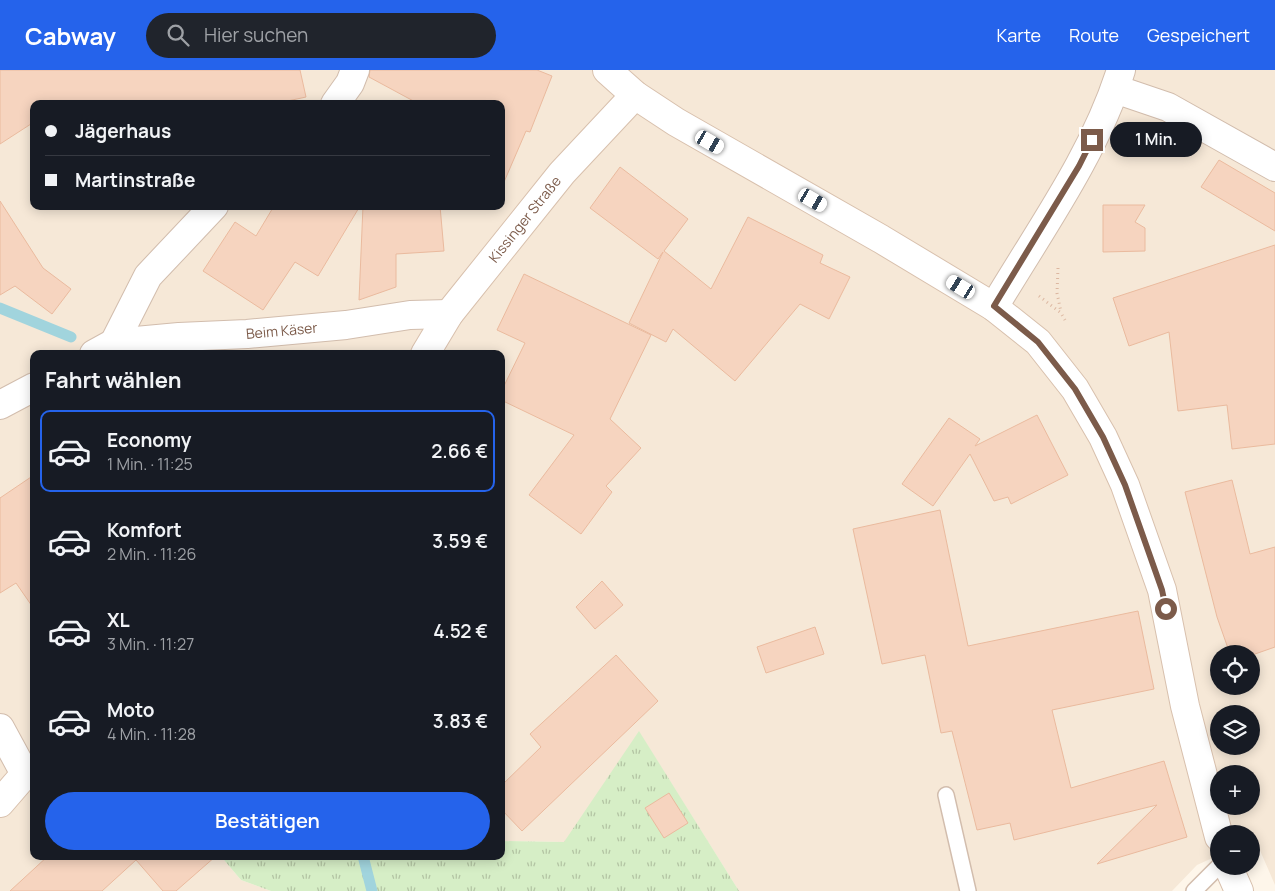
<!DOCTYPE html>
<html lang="de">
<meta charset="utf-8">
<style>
body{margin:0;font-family:Manrope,sans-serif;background:#20242c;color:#f1f3f6;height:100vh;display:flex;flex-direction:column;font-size:19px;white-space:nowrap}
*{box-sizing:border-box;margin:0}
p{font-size:16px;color:#9ea1a6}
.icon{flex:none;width:28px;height:28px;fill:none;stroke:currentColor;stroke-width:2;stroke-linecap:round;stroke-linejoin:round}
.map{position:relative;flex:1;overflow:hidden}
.details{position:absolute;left:30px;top:280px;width:475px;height:510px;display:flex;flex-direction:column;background:#171b24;border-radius:10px;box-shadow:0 2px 12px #0003}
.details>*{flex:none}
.hud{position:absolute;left:30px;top:30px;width:475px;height:110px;border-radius:10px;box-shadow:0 2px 12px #0003;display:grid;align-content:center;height:110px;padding:0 15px;background:#171b24}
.fabs{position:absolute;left:1210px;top:575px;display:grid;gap:10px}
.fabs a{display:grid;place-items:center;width:50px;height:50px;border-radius:50%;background:#171b24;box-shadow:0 2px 12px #0003;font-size:25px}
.end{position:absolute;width:22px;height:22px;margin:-11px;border:6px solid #7c5b4a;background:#fff;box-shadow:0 0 0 2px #fff}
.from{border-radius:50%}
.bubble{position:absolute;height:35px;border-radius:18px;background:#171b24;box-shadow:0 2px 12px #0003;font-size:16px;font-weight:600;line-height:35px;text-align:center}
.car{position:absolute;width:15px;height:30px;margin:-15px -8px;border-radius:6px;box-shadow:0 0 4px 1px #0007;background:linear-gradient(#fff 24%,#345 0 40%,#fff 0 76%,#345 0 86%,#fff 0)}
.hud b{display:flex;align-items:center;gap:18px;height:48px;font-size:19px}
.hud b+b{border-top:1px solid #363941}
.hud i{width:12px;height:12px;background:#f1f3f6}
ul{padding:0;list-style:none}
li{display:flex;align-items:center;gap:15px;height:82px;margin:0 10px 8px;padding:0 5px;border:2px solid transparent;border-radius:10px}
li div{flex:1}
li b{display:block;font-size:19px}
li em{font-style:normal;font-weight:600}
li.active{border-color:#2563eb}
li>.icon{width:45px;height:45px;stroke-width:1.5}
h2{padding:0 15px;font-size:22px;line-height:60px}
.action{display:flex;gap:10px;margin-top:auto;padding:10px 15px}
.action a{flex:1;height:58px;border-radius:30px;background:#2563eb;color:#fff;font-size:20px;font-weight:600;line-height:58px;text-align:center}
header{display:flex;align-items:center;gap:30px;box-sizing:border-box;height:70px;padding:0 25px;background:#2563eb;color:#fff}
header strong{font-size:24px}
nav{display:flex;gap:28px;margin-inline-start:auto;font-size:18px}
.search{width:350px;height:45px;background:#20242c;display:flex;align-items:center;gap:12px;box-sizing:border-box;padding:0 18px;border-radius:28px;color:#9ea1a6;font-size:19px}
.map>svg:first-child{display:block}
.residential{fill:#f6e8d7;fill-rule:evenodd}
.grass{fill:url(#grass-tufts)}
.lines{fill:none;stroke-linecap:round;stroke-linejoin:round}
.stream{stroke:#a1d4dd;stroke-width:11}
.building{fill:#f6d4bf;stroke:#eaba9e}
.lane-casing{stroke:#d2bdad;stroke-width:18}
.street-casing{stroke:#d2bdad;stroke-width:30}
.secondary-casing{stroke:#d8c0ad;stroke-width:30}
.path{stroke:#dcb7a1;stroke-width:3;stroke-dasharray:1 4;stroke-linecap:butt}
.lane{stroke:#fff;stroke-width:15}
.street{stroke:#fff;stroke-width:28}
.secondary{stroke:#fff;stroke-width:28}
.route{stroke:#7c5b4a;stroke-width:6}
.labels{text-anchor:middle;stroke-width:4;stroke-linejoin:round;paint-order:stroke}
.street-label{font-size:14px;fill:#7c5b4a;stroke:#fffaf2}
</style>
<header>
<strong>Cabway</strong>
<div class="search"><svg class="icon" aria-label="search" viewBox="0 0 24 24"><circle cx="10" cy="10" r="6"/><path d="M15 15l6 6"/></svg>Hier suchen</div>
<nav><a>Karte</a><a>Route</a><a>Gespeichert</a></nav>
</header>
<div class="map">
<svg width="1275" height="821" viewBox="0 0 1275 821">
<defs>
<pattern id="grass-tufts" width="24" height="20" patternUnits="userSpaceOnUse" patternTransform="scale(1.25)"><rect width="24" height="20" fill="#d6eec6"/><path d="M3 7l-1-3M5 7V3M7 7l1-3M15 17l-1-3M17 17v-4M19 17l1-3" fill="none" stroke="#b3c4a3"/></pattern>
</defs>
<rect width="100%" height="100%" fill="#fef6ea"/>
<path class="residential" d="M 0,0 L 1275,0 L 1275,815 L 1255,769 L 1251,770 L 1251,764 L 1219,764 L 1219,785 L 1197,795 L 1172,821 L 739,821 L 639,662 L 565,772 L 501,771 L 501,284 L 34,284 L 34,786 L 225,786 L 224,790 L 241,810 L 271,821 L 0,821 ZM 34,34 L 501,34 L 501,136 L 34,136 ZM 1219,584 L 1251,584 L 1251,616 L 1219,616 ZM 1219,644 L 1251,644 L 1251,676 L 1219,676 ZM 1219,704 L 1251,704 L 1251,736 L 1219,736 Z"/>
<path class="grass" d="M 639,661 L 739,821 L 271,821 L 241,810 L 224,790 L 225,786 L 501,786 L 501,771 L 564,772 Z"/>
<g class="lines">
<g class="stream">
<path d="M 0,238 L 71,267"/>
<path d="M 363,786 L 372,821"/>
</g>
</g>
<g class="building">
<path d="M 0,0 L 300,0 L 306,27 L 274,34 L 34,34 L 34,52 L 0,74 Z"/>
<path d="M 370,0 L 537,0 L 552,6 L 530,62 L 526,61 L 501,119 L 501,34 L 419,34 L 369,7 Z"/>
<path d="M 1219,90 L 1275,123 L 1275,161 L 1201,117 Z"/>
<path d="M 620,97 L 688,149 L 664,181 L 711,219 L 748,147 L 823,185 L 820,193 L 850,207 L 829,249 L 800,234 L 735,311 L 673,259 L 666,272 L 629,253 L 663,182 L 658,189 L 590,138 Z"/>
<path d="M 0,131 L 43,198 L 71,219 L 52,244 L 15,216 L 0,225 Z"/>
<path d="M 1103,135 L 1145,135 L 1135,152 L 1145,158 L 1145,181 L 1103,182 Z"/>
<path d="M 274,136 L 360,136 L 318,206 L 295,192 L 263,240 L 203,201 L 235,152 L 256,166 Z"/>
<path d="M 363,136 L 440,136 L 444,181 L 396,184 L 396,217 L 359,230 Z"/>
<path d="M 1275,175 L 1275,374 L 1232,379 L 1227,335 L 1178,341 L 1169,262 L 1129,276 L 1113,228 Z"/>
<path d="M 524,204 L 651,265 L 610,349 L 641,378 L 606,416 L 612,422 L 581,464 L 529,425 L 574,365 L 501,330 L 501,322 L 525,273 L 497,260 Z"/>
<path d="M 1037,345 L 1068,405 L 1011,434 L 1008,427 L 994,431 L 970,384 L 933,436 L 902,414 L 949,348 L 980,369 L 975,376 Z"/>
<path d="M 34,405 L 34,539 L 16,513 L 0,523 L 0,428 Z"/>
<path d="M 1232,410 L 1250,484 L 1275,477 L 1275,577 L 1255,584 L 1230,584 L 1217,547 L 1185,422 Z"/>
<path d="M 940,440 L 968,576 L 1138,541 L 1154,619 L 1052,640 L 1071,718 L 1164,691 L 1187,767 L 1097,794 L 1157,735 L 1014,770 L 1010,753 L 977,760 L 952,661 L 941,663 L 925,585 L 882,594 L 853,459 Z"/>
<path d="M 602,511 L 623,535 L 595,559 L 576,537 Z"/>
<path d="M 815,557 L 824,584 L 766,603 L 757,577 Z"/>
<path d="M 616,585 L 658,631 L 522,761 L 501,739 L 501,716 L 541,677 L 530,664 Z"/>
<path d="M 669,723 L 688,753 L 664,768 L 645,738 Z"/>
<path d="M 48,786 L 216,786 L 176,821 L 163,821 L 136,790 L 102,821 L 10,821 Z"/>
</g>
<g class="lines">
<defs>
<g id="lane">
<path d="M 946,725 L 968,821"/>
<path d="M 1194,821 L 1219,796"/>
</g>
<g id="street">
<path d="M 1115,19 L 1168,37 L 1275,97"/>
<path d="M 335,34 L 350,13 L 355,0"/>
<path d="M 994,237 C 1039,161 1094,86 1121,0"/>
<path d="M 114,273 L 148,206 L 214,136"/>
<path id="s1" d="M 94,284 L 114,273 L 179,267 L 247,264 L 346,255 L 410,245 L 449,244"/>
<path d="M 0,335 L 34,317"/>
<path d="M 0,658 L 25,704"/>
</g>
<g id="secondary">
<path d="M 607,0 L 635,25 L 676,52 L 881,169 L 994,237 L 1038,272 L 1075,319 L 1103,367 L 1125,415 L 1162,520 L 1185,636 L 1219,767"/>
<path id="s2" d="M 425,284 L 449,244 L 562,103 L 635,25"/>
<path d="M 0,733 L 25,704 L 34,698"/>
<path d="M 1228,796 L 1239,821"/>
</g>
</defs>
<use href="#lane" class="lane-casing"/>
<use href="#street" class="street-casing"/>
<use href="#secondary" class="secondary-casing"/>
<g class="path">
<path d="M 1058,198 L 1057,223 L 1061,242"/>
<path d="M 1039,226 L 1061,243 L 1065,250"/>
</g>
<use href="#lane" class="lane"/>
<use href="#street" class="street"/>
<use href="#secondary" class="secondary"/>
</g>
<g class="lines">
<path class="route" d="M 1092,70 L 1079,96 L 994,236 L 1038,272 L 1075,319 L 1103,367 L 1125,415 L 1162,520 L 1166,539"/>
</g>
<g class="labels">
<g class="street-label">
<text dy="5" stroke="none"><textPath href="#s2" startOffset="168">Kissinger Straße</textPath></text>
<text dy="5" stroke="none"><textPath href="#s1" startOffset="191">Beim Käser</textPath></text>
</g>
</g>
</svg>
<div class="fabs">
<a><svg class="icon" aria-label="locate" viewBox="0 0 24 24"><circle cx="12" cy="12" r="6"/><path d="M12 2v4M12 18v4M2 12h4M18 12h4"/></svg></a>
<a><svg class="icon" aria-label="layers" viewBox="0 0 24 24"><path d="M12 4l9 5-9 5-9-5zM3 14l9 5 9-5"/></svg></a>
<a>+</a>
<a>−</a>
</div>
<i class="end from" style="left:1166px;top:539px"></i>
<i class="end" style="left:1092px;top:70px"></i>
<div class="bubble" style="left:1110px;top:52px;width:92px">1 Min.</div>
<i class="car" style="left:710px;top:72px;rotate:120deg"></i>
<i class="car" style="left:813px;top:130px;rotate:120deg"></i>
<i class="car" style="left:961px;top:217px;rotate:301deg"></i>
<div class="hud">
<b><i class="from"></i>Jägerhaus</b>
<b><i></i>Martinstraße</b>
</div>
<section class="details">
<h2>Fahrt wählen</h2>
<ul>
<li class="active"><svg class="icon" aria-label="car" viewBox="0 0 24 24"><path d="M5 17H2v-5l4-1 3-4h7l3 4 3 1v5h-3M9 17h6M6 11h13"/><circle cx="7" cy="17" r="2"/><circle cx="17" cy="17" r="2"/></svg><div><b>Economy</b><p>1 Min. · 11:25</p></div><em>2.66 €</em></li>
<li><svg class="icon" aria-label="car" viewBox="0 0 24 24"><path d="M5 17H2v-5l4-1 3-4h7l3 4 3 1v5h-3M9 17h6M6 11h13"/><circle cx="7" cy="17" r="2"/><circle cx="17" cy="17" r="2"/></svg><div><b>Komfort</b><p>2 Min. · 11:26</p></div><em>3.59 €</em></li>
<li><svg class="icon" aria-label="car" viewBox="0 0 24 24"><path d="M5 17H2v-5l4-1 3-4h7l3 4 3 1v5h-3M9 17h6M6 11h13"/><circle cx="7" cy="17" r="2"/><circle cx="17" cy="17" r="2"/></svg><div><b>XL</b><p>3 Min. · 11:27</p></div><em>4.52 €</em></li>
<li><svg class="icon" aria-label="car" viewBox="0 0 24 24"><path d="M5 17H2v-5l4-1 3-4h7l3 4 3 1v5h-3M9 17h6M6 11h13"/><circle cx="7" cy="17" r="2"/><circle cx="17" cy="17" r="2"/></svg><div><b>Moto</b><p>4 Min. · 11:28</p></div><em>3.83 €</em></li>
</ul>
<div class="action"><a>Bestätigen</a></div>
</section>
</div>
